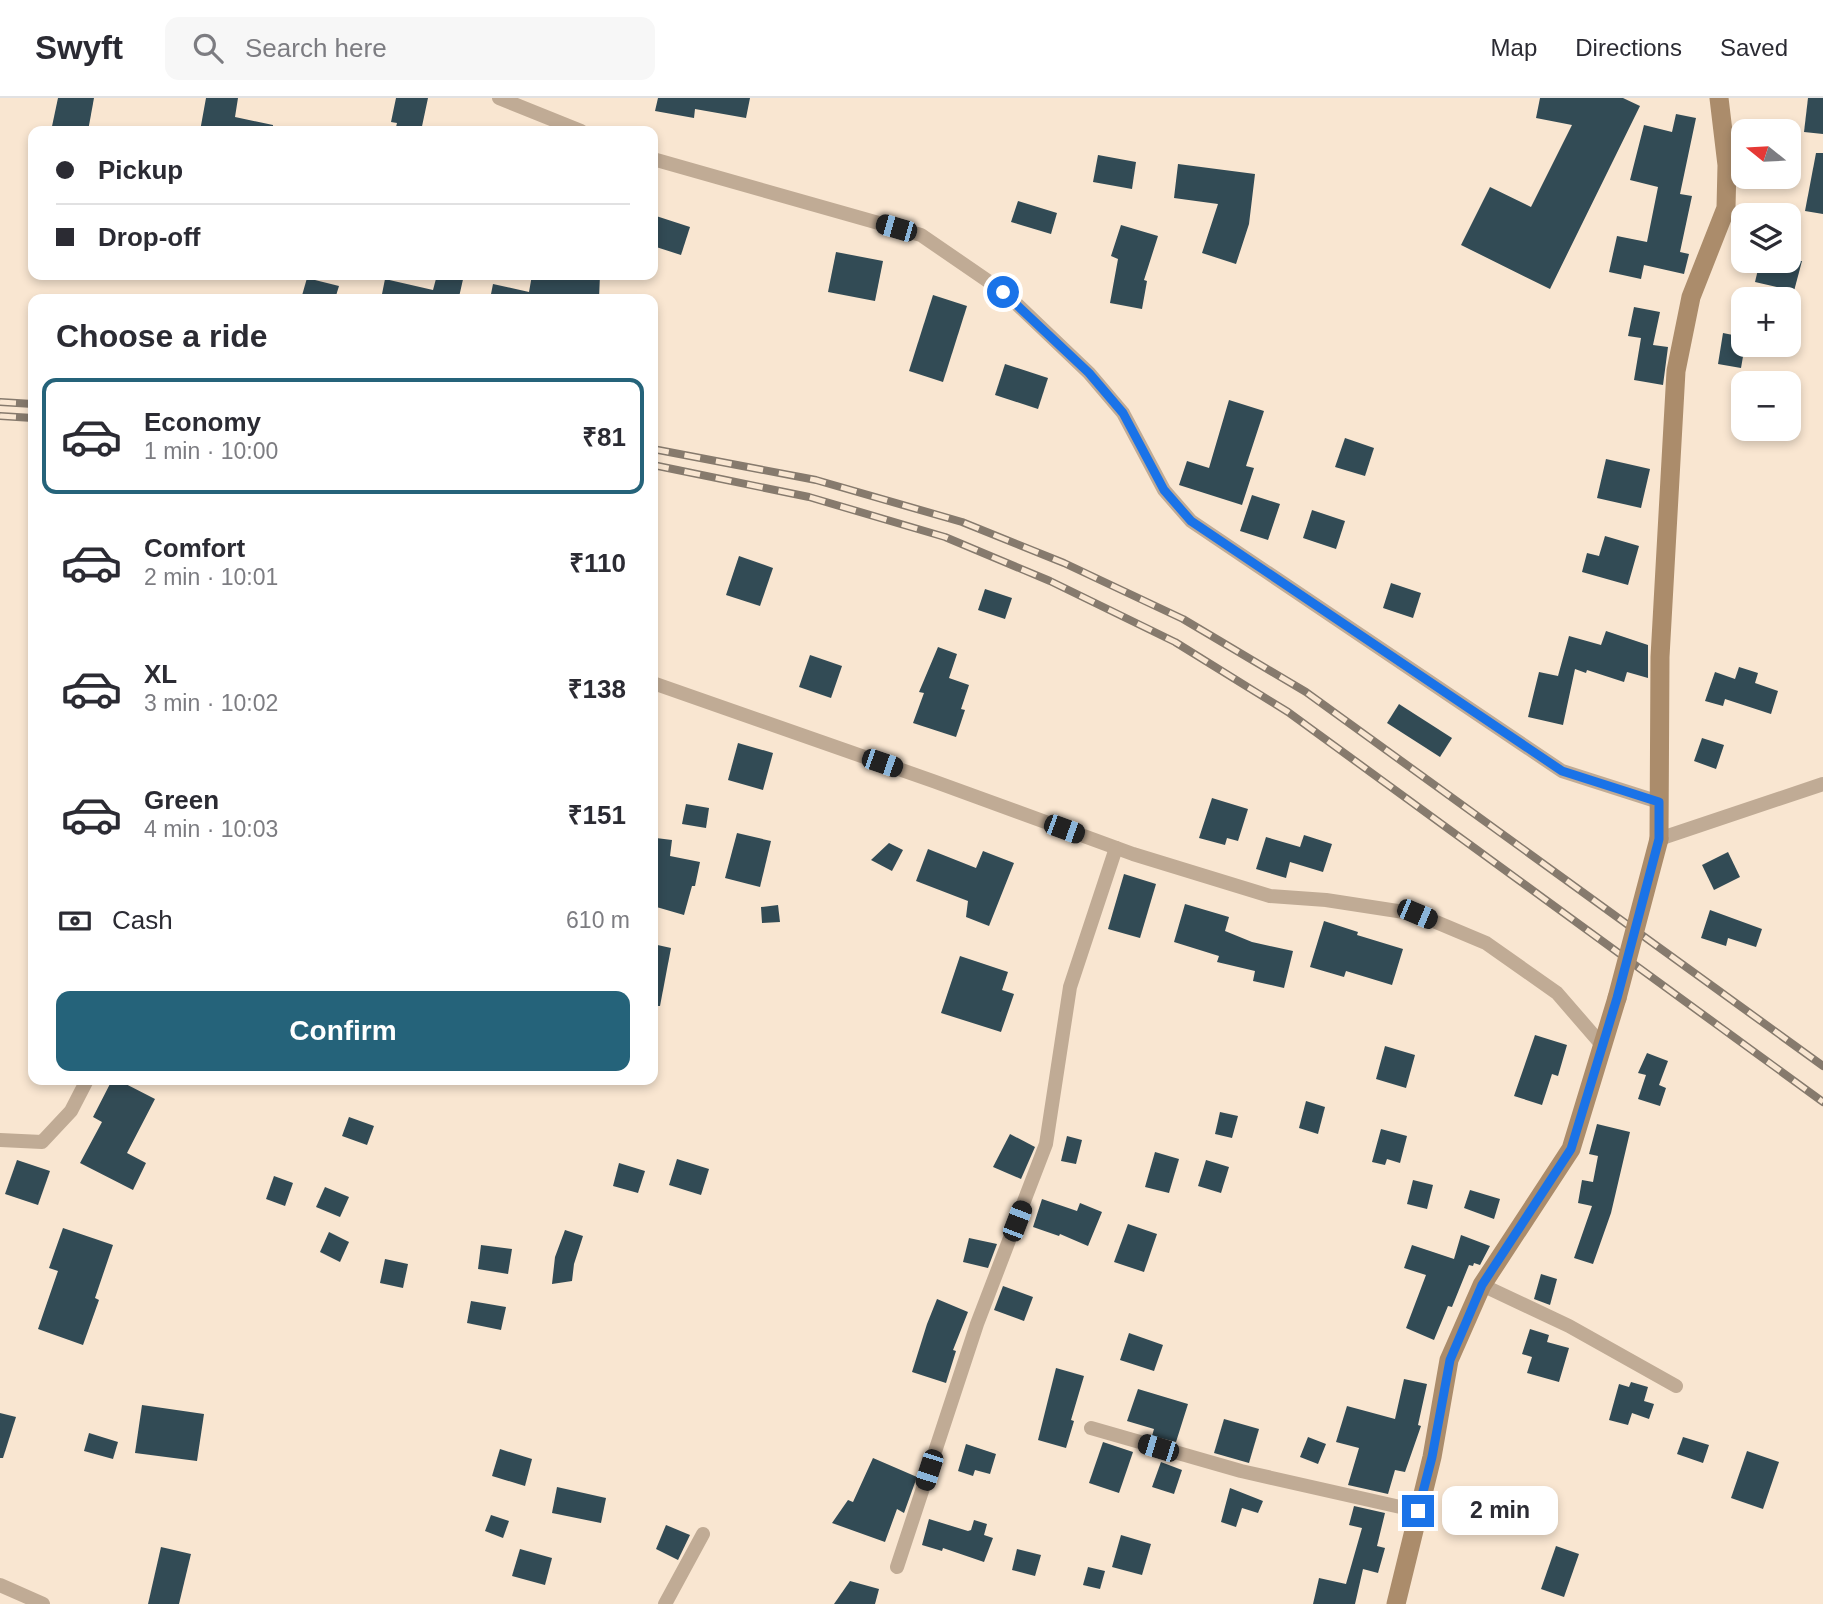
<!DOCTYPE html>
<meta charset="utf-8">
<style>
body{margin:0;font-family:Arial,sans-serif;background:#f7f7f7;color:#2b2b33;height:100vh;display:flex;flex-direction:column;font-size:26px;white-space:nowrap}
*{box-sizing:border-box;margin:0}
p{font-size:23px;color:#7c7c81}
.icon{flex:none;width:38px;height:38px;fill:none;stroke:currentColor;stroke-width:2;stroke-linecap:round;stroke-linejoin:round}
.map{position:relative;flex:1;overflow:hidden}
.panel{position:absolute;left:28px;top:196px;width:630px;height:791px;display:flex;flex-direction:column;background:#fff;border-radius:14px;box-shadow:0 4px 10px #0003}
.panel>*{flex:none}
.top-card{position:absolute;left:28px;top:28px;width:630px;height:154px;border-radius:14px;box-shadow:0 4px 10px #0003;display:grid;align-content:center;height:154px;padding:0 28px;background:#fff}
.needle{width:46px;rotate:288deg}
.tools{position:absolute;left:1731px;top:21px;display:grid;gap:14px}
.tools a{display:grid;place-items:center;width:70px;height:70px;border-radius:14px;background:#fff;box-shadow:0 4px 10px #0003;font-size:35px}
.end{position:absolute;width:32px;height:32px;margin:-16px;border:9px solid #1a73e8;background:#fff;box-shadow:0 0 0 4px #fff}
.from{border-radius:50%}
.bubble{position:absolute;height:49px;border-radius:14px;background:#fff;box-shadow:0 4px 10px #0003;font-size:23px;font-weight:600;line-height:49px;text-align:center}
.car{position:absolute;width:21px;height:42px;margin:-21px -10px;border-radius:9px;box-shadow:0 0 5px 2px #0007;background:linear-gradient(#222 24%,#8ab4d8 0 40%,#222 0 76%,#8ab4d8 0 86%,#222 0)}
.top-card b{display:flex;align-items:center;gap:24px;height:66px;font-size:26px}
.top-card b+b{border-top:2px solid #e1e1e2}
.top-card i{width:18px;height:18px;background:#2b2b33}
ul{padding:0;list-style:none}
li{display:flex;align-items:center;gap:21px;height:116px;margin:0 14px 10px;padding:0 14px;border:4px solid transparent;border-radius:14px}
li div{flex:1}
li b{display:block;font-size:26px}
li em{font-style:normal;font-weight:600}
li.selected{border-color:#25637a}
li>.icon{width:63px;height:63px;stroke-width:1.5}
h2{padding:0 28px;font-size:32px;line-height:84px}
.pay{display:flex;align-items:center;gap:18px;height:77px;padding:0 28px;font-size:26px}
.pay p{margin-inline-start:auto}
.primary-button{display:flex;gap:14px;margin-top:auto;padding:14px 28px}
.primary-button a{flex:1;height:80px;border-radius:14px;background:#25637a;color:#fff;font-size:28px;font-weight:600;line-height:80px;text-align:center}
header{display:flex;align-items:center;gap:42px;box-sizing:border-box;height:98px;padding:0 35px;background:#fff;border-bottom:2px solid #e1e1e2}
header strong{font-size:33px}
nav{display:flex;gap:38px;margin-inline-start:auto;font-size:24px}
.search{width:490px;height:63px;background:#f7f7f7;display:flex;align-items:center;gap:18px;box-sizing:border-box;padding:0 24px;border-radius:14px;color:#7c7c81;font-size:26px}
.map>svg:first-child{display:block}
.building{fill:#324b55}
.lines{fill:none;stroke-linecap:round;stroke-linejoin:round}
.street{stroke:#c0ab95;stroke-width:14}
.secondary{stroke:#ab8c6b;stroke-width:19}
.rail-casing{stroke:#867a6d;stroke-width:8}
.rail{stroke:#f9e6d1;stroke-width:5;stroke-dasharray:16;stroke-linecap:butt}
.secondary-bridge{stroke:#ab8c6b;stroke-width:19}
.route{stroke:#1a73e8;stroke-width:9}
</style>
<header>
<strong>Swyft</strong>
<div class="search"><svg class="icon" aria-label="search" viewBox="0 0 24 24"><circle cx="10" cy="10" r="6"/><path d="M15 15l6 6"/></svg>Search here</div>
<nav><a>Map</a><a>Directions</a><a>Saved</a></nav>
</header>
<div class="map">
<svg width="1823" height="1506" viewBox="0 0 1823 1506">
<rect width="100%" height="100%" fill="#f9e6d1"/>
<g class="building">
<path d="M 58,0 L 94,0 L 88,33 L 51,33 Z"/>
<path d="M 206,0 L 238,0 L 235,19 L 273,27 L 273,33 L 200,33 Z"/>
<path d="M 396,0 L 428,0 L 421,33 L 395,33 L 397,25 L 391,24 Z"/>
<path d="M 658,0 L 750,0 L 746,20 L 695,11 L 694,20 L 655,13 Z"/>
<path d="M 1540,0 L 1623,0 L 1640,8 L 1550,191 L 1461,147 L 1490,89 L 1531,109 L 1572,27 L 1536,20 Z"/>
<path d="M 1808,0 L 1823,0 L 1823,36 L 1804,34 Z"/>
<path d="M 1676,16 L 1696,20 L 1680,96 L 1692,98 L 1680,154 L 1689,156 L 1684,176 L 1644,167 L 1641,181 L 1609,174 L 1617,138 L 1647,144 L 1658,89 L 1630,82 L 1644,27 L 1672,34 Z"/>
<path d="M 1816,55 L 1823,55 L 1823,116 L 1805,113 Z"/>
<path d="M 1098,57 L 1136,64 L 1132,91 L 1093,84 Z"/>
<path d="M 1178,66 L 1255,76 L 1249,126 L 1236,166 L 1202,155 L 1218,106 L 1174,100 Z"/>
<path d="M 1018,103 L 1057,115 L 1051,136 L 1011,124 Z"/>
<path d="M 653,117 L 690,129 L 681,157 L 653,148 Z"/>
<path d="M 1121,127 L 1158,138 L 1144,182 L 1147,183 L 1142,211 L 1110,205 L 1118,161 L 1111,158 Z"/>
<path d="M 836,154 L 883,163 L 875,203 L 828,194 Z"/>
<path d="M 1760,163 L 1802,163 L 1794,193 L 1755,184 Z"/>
<path d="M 437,177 L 464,177 L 459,199 L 449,197 L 448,201 L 381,201 L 385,181 L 433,192 Z"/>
<path d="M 532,177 L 600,177 L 599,201 L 490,201 L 493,186 L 529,194 Z"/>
<path d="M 307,180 L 339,188 L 335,201 L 301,201 Z"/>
<path d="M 933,197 L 967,208 L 943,284 L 909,273 Z"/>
<path d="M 1634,209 L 1660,214 L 1653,247 L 1668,249 L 1663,287 L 1634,282 L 1641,240 L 1628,238 Z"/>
<path d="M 1723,235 L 1743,239 L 1743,247 L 1745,247 L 1741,270 L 1718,266 Z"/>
<path d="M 1005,266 L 1048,280 L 1038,311 L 995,297 Z"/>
<path d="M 1229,302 L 1264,313 L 1246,368 L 1254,370 L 1242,407 L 1179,387 L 1187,363 L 1209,370 Z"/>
<path d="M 1345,340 L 1374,350 L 1365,378 L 1335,369 Z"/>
<path d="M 1606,361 L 1650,371 L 1641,410 L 1597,400 Z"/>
<path d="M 1252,397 L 1280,406 L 1268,442 L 1240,433 Z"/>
<path d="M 1312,412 L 1345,423 L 1336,451 L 1303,440 Z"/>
<path d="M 1605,438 L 1639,448 L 1628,487 L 1582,474 L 1587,455 L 1599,458 Z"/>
<path d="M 739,458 L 773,470 L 760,508 L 726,497 Z"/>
<path d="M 1391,485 L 1421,495 L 1413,520 L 1383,510 Z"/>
<path d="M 985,491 L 1012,500 L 1005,521 L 978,512 Z"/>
<path d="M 1606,533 L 1648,547 L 1648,580 L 1627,574 L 1624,584 L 1587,572 L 1586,575 L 1575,571 L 1563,627 L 1528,619 L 1539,574 L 1558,578 L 1569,538 L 1601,547 Z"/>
<path d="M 938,549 L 957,556 L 949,580 L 969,587 L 961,611 L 965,612 L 956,639 L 913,625 L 924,595 L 919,594 Z"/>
<path d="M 810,557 L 842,568 L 831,600 L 799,589 Z"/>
<path d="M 1739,569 L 1758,575 L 1755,585 L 1778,593 L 1771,616 L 1725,601 L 1723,608 L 1705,603 L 1715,574 L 1735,581 Z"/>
<path d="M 1399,606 L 1452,640 L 1440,659 L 1387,625 Z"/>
<path d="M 1702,640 L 1724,647 L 1716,671 L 1694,663 Z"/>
<path d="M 738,645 L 773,655 L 763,692 L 728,682 Z"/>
<path d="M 1212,700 L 1248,711 L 1238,743 L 1227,740 L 1225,747 L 1199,740 Z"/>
<path d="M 686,706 L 709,710 L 706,730 L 682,726 Z"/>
<path d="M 737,735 L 771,743 L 760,789 L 725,780 Z"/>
<path d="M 1304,737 L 1332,746 L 1323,774 L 1290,764 L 1286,780 L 1256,771 L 1266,739 L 1300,749 Z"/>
<path d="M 656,740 L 672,742 L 670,758 L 700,764 L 695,788 L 692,788 L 684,817 L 653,808 L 653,770 Z"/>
<path d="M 889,745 L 903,752 L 892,773 L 871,762 Z"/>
<path d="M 928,751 L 976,770 L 983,753 L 1014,765 L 989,828 L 966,819 L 968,803 L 916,783 Z"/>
<path d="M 1728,754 L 1740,779 L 1714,792 L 1702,767 Z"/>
<path d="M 1124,776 L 1156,786 L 1140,840 L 1108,831 Z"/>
<path d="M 1185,806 L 1229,819 L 1225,833 L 1252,844 L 1293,853 L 1284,890 L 1253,883 L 1255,873 L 1217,864 L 1219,858 L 1174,844 Z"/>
<path d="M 778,807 L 780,824 L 762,825 L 761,809 Z"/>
<path d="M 1710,812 L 1762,831 L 1756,849 L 1728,840 L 1726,848 L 1701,840 Z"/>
<path d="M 1324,823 L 1358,834 L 1357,837 L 1403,851 L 1392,887 L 1346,873 L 1344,879 L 1310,869 Z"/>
<path d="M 653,846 L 671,850 L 660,908 L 653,908 Z"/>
<path d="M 960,858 L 1008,874 L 1002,892 L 1014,896 L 1001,934 L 941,915 Z"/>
<path d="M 1535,937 L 1567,947 L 1558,978 L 1552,976 L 1542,1007 L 1514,998 Z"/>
<path d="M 1385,948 L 1415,957 L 1406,990 L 1376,981 Z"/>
<path d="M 1647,955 L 1668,963 L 1659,987 L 1666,990 L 1660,1008 L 1638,1001 L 1646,977 L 1638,975 Z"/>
<path d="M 112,982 L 118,982 L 155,1001 L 127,1055 L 146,1065 L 133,1092 L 80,1065 L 102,1024 L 93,1019 Z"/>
<path d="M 1306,1003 L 1325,1009 L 1318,1036 L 1299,1030 Z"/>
<path d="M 1220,1014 L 1238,1018 L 1232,1040 L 1215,1036 Z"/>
<path d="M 349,1019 L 374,1028 L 367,1047 L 342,1038 Z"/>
<path d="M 1597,1026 L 1630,1034 L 1611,1115 L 1593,1166 L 1574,1160 L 1592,1108 L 1578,1105 L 1582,1082 L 1593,1084 L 1598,1058 L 1589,1056 Z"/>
<path d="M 1381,1031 L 1407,1038 L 1400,1065 L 1387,1061 L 1385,1067 L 1372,1064 Z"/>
<path d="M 1010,1036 L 1035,1049 L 1021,1081 L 993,1069 Z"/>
<path d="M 1067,1038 L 1082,1042 L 1076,1066 L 1061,1063 Z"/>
<path d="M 1155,1054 L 1179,1061 L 1169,1095 L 1145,1089 Z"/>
<path d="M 677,1061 L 709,1071 L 701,1097 L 669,1087 Z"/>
<path d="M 17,1062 L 50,1073 L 38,1107 L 5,1096 Z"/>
<path d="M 1206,1062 L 1229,1069 L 1221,1095 L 1198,1088 Z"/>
<path d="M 619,1065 L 645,1073 L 638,1095 L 613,1088 Z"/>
<path d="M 274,1078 L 293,1085 L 285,1108 L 266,1101 Z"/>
<path d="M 1413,1082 L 1433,1087 L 1427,1111 L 1407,1106 Z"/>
<path d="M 325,1089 L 349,1099 L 340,1119 L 316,1109 Z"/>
<path d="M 1470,1092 L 1500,1101 L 1494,1121 L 1464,1110 Z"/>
<path d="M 1042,1101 L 1077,1113 L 1080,1105 L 1102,1114 L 1088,1148 L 1060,1136 L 1059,1138 L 1033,1129 Z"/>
<path d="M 1128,1126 L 1157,1136 L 1144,1174 L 1114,1164 Z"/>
<path d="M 63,1130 L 113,1147 L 95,1200 L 99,1202 L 83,1247 L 38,1231 L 58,1173 L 49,1170 Z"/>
<path d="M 565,1132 L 583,1138 L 574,1166 L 572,1183 L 552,1186 L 555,1159 Z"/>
<path d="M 329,1134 L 349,1144 L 340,1164 L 320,1154 Z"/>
<path d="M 1461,1137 L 1490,1148 L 1480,1167 L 1474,1165 L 1473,1168 L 1469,1167 L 1452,1209 L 1448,1208 L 1434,1242 L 1406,1230 L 1426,1177 L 1404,1170 L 1412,1147 L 1454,1161 Z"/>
<path d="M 969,1140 L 997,1146 L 988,1170 L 963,1164 Z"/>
<path d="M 481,1147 L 512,1151 L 508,1176 L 478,1171 Z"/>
<path d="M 385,1161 L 408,1166 L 403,1190 L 380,1185 Z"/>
<path d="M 1541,1176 L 1557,1181 L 1550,1207 L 1534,1201 Z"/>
<path d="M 1003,1188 L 1033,1199 L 1024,1223 L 994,1212 Z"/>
<path d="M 937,1201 L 968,1214 L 953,1252 L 956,1253 L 946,1285 L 912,1274 L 927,1226 Z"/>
<path d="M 471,1203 L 506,1209 L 501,1232 L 467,1225 Z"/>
<path d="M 1530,1231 L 1549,1237 L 1547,1244 L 1569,1250 L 1559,1284 L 1527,1275 L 1532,1259 L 1522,1256 Z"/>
<path d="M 1129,1235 L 1163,1247 L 1154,1273 L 1120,1262 Z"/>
<path d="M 1056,1270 L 1084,1278 L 1071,1322 L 1074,1323 L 1066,1350 L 1038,1342 Z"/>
<path d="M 1404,1281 L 1427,1286 L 1418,1327 L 1421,1328 L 1405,1374 L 1395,1372 L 1388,1396 L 1348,1387 L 1359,1350 L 1336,1344 L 1347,1308 L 1395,1321 Z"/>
<path d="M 1631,1284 L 1648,1289 L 1644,1303 L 1654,1306 L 1649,1321 L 1632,1315 L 1628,1327 L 1609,1322 L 1619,1286 L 1629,1289 Z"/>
<path d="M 1138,1291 L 1188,1306 L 1176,1344 L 1152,1338 L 1154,1331 L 1127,1323 Z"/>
<path d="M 142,1307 L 204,1316 L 197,1363 L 135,1355 Z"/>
<path d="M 0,1315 L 16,1319 L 3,1360 L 0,1360 Z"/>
<path d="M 1224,1321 L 1259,1331 L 1249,1365 L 1214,1355 Z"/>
<path d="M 89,1335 L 118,1344 L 113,1361 L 84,1353 Z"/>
<path d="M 1308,1339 L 1326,1346 L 1318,1366 L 1300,1359 Z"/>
<path d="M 1683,1339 L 1709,1347 L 1703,1365 L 1677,1356 Z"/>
<path d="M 1103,1344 L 1133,1354 L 1119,1395 L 1089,1385 Z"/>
<path d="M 966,1346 L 996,1356 L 990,1376 L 975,1372 L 973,1378 L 958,1373 Z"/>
<path d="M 500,1351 L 532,1361 L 525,1388 L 492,1378 Z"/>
<path d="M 1747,1353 L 1779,1364 L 1763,1411 L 1731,1400 Z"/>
<path d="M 873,1360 L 917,1379 L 904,1415 L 897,1411 L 885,1444 L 832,1425 L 848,1402 L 853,1404 Z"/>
<path d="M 1161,1364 L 1182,1372 L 1174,1396 L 1152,1389 Z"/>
<path d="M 557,1389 L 606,1400 L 601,1425 L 552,1415 Z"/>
<path d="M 1230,1390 L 1263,1403 L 1258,1415 L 1242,1410 L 1236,1429 L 1221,1424 Z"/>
<path d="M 1354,1408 L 1385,1415 L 1377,1448 L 1385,1450 L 1378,1475 L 1363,1471 L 1355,1506 L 1313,1506 L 1319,1480 L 1346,1486 L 1362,1430 L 1349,1427 Z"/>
<path d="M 491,1417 L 509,1423 L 503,1440 L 485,1433 Z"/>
<path d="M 929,1421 L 968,1433 L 971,1432 L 974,1422 L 987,1426 L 984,1437 L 993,1440 L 984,1464 L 943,1450 L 942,1453 L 922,1447 Z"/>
<path d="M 666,1427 L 690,1437 L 678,1462 L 656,1451 Z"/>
<path d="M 1121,1437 L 1151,1446 L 1142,1477 L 1112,1469 Z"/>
<path d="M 1556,1448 L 1579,1456 L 1564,1499 L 1541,1491 Z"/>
<path d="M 161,1449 L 191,1456 L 179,1506 L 148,1506 Z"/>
<path d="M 520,1451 L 552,1460 L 545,1487 L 512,1478 Z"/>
<path d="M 1017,1451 L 1041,1457 L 1035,1478 L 1012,1472 Z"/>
<path d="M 1088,1469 L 1105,1473 L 1100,1491 L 1083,1487 Z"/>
<path d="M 850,1483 L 879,1491 L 875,1506 L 834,1506 Z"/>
</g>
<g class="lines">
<g class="street">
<path d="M 499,0 L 581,33"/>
<path d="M 653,61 L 921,137 L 1004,194 L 1089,275 L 1123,315 L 1164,392 L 1191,423 L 1562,673 L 1659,704"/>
<path d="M 653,585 L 933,683 L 1133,756 L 1270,798 L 1326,802 L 1417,816 L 1486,845 L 1557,895 L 1602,947"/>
<path d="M 1659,741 L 1823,686"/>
<path d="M 0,1042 L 42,1044 L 71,1013 L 87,982"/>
<path d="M 1482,1187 L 1569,1228 L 1676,1288"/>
<path d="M 1091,1330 L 1241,1373 L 1418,1413"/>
<path d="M 897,1469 L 977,1226 L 1046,1046 L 1070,889 L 1116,750"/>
<path d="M 0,1487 L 43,1506"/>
<path d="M 665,1506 L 703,1436"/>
</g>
<g class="secondary">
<path d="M 1659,741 L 1660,559 L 1676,273 L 1691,199 L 1726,110 L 1727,67 L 1719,0"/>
<path d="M 1396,1506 L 1432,1359 L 1449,1262 L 1482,1187 L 1571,1051 L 1617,900"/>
</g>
<defs>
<g id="rail">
<path d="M 0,304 L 33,306"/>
<path d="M 0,318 L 33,320"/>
<path d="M 653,351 L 816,382 L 962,424 L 1064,465 L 1183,521 L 1306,594 L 1823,968"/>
<path d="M 653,367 L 809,399 L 945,439 L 1050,483 L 1175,544 L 1288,614 L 1823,1004"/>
</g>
</defs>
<use href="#rail" class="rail-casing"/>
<use href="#rail" class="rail"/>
<path class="secondary-bridge" d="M 1617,900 L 1659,741"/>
</g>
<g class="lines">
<path class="route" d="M 1003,194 L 1089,275 L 1123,315 L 1164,392 L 1191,423 L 1562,673 L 1659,704 L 1659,741 L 1617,900 L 1571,1051 L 1482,1187 L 1450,1262 L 1432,1359 L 1418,1413"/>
</g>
</svg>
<div class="tools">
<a><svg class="needle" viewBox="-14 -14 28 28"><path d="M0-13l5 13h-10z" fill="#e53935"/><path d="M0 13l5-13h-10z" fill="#7c7c81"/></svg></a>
<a><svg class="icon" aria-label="layers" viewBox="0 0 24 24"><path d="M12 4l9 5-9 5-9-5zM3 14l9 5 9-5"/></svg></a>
<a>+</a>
<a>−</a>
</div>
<i class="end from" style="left:1003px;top:194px"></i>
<i class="end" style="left:1418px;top:1413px"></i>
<div class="bubble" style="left:1442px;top:1388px;width:116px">2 min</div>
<i class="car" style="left:896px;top:130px;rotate:286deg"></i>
<i class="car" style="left:882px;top:665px;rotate:109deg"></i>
<i class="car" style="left:1064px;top:731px;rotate:110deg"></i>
<i class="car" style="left:1417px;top:816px;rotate:113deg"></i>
<i class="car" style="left:1017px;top:1123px;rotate:21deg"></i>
<i class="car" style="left:1158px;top:1350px;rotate:287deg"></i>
<i class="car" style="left:929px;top:1372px;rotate:198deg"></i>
<div class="top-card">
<b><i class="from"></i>Pickup</b>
<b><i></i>Drop-off</b>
</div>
<section class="panel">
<h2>Choose a ride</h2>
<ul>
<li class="selected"><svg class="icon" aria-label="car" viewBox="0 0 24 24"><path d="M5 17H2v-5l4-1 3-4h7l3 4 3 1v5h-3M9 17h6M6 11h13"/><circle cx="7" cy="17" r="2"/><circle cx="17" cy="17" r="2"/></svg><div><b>Economy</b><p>1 min · 10:00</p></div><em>₹81</em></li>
<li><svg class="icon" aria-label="car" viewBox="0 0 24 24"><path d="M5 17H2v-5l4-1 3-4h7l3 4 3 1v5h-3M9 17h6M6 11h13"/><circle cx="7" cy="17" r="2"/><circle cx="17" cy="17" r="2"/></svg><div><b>Comfort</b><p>2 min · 10:01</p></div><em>₹110</em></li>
<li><svg class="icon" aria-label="car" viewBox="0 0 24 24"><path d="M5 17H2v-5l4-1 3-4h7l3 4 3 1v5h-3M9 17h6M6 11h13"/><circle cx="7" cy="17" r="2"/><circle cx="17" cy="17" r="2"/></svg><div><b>XL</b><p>3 min · 10:02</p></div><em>₹138</em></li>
<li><svg class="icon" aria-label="car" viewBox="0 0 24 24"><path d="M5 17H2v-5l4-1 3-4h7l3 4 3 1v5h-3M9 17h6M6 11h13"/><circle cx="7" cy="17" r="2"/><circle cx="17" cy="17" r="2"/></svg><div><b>Green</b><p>4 min · 10:03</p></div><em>₹151</em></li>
</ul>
<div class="pay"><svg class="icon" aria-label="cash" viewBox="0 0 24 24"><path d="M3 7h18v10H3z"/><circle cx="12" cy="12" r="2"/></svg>Cash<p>610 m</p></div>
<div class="primary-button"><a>Confirm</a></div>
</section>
</div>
